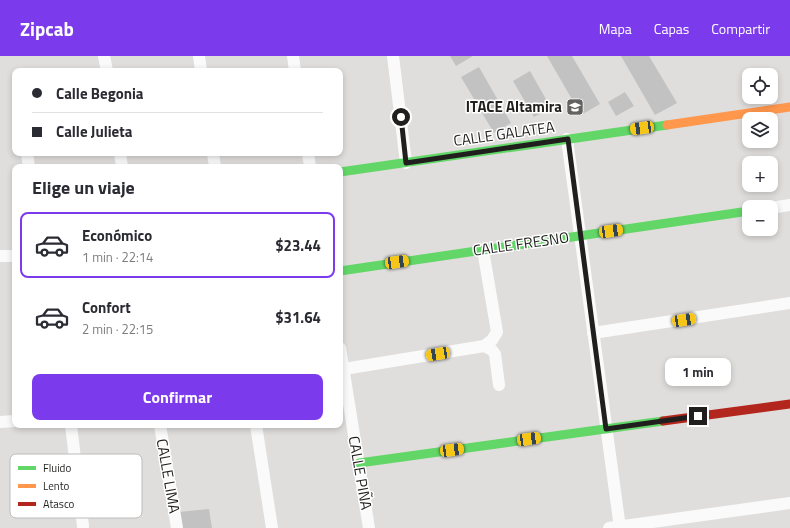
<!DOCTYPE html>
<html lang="es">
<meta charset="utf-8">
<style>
body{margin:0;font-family:"Titillium Web",sans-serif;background:#f2f2f3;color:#2b2b33;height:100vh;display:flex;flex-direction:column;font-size:15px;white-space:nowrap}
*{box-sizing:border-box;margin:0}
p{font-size:13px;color:#7c7c81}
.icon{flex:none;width:22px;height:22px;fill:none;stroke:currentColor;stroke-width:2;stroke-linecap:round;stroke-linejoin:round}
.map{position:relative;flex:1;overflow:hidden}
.panel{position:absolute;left:12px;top:108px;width:331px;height:264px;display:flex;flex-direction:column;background:#fff;border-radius:8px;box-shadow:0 2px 6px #0003}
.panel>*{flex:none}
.guide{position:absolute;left:12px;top:12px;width:331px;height:88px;border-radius:8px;box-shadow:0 2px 6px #0003;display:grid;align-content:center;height:88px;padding:0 20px;background:#fff}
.fabs{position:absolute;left:742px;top:12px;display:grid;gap:8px}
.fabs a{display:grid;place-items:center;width:36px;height:36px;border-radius:8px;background:#fff;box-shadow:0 2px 6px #0003;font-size:20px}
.end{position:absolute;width:18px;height:18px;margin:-9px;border:5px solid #201f1e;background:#fff;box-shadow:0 0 0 2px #fff}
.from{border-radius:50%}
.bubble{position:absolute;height:28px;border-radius:8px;background:#fff;box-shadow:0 2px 6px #0003;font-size:13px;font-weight:700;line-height:28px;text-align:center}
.car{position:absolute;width:12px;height:24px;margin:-12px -6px;border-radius:5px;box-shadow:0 0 3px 1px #0007;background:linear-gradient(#f5c518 24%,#345 0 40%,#f5c518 0 76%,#345 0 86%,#f5c518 0)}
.guide b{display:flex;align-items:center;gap:14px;height:38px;font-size:15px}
.guide b+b{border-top:1px solid #e1e1e2}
.guide i{width:10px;height:10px;background:#2b2b33}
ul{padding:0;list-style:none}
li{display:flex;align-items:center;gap:12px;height:66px;margin:0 8px 6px;padding:0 12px;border:2px solid transparent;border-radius:8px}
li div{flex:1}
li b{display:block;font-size:15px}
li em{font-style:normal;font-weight:700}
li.current{border-color:#7c3aed}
li>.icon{width:36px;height:36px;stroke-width:1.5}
h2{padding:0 20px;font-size:18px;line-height:48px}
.action{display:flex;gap:8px;margin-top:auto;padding:8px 20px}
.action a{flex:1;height:46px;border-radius:8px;background:#7c3aed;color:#fff;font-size:16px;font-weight:700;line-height:46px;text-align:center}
header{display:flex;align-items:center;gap:24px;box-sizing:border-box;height:56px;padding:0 20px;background:#7c3aed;color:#fff}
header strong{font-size:19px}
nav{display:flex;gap:22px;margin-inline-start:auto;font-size:14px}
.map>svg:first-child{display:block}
.building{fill:#c2c2c2}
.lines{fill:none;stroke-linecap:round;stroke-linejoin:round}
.street{stroke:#fafafa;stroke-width:12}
.fast{stroke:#63d668;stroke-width:9}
.slow{stroke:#ff974d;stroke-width:9}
.jam{stroke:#b3261e;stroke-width:9}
.route{stroke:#201f1e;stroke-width:5}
.labels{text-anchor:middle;stroke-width:3;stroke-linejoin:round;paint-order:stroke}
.poi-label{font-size:15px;font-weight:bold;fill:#201f1e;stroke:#fff;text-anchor:end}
.street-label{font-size:15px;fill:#201f1e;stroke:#fff}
.key{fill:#fff;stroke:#bcbcbc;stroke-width:1}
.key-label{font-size:11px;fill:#201f1e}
</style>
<header>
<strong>Zipcab</strong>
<nav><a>Mapa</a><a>Capas</a><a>Compartir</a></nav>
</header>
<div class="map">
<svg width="790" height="472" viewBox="0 0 790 472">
<rect width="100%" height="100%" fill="#e0dedc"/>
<g class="building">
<path d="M 450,0 L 473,0 L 456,10 Z"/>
<path d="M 547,0 L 572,0 L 600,48 L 581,59 Z"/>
<path d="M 621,0 L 649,0 L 677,47 L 655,59 Z"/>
<path d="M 479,11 L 511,67 L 494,77 L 461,21 Z"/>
<path d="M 530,15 L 551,52 L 534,61 L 513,25 Z"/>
<path d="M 625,36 L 634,50 L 616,60 L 608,46 Z"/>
<path d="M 209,453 L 212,472 L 181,472 L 179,456 Z"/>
</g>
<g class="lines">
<g class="street">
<path d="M 104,0 L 107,15"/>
<path d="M 199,0 L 201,15"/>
<path d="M 293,0 L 295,15"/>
<path d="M 393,0 L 406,107"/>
<path d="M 567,83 L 620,472"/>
<path d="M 120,97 L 122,111"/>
<path d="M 213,97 L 215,111"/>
<path d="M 308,97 L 310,111"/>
<path d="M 27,98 L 29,111"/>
<path d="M 771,152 L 790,149"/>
<path d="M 0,200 L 15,200"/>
<path d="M 593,277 L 790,247"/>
<path d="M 484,290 L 492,294 L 495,298 L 499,329"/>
<path d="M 340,292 L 369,472"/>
<path d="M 344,313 L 484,290 L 492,284 L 497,276 L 483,194"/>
<path d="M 0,366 L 15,365"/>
<path d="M 71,369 L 83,470"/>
<path d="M 160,369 L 177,472"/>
<path d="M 256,369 L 272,472"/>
<path d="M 609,472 L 790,447"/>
</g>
<g class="fast">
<path d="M 340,116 L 667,69"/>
<path d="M 340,215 L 749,155"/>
<path d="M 359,407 L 663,365"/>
</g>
<path class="slow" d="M 667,69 L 790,51"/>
<path class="jam" d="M 663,365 L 790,348"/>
</g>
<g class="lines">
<path class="route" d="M 401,61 L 406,107 L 568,83 L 606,373 L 698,360"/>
</g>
<defs>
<symbol id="university-square" viewBox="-11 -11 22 22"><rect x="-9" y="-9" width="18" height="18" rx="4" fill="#636260" stroke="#fff"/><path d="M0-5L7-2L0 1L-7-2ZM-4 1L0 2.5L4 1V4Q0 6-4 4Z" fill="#fff"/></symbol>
</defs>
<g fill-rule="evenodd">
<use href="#university-square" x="565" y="41" width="20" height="20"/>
</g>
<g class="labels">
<g class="poi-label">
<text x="562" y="56">ITACE Altamira</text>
</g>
<g class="street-label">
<text transform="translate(504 78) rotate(-8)" y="5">CALLE GALATEA</text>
<text transform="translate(521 188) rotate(-8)" y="5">CALLE FRESNO</text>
<text transform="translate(360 417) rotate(80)" y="5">CALLE PIÑA</text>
<text transform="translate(168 420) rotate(80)" y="5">CALLE LIMA</text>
</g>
</g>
<rect x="10" y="398" width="132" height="64" rx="6" class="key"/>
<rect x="18" y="410" width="18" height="4" fill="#63d668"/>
<rect x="18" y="428" width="18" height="4" fill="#ff974d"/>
<rect x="18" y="446" width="18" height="4" fill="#b3261e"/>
<g class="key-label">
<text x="43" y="416">Fluido</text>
<text x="43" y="434">Lento</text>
<text x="43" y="452">Atasco</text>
</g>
</svg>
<div class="fabs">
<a><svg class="icon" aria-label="locate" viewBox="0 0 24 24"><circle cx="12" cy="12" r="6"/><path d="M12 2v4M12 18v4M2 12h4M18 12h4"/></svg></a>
<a><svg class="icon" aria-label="layers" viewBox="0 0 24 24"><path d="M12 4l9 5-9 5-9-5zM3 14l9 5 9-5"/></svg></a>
<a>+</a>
<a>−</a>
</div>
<i class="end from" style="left:401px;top:61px"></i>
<i class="end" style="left:698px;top:360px"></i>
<div class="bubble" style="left:665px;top:302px;width:66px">1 min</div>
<i class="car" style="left:642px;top:72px;rotate:262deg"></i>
<i class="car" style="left:611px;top:175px;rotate:82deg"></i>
<i class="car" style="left:397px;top:206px;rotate:82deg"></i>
<i class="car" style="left:684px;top:264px;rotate:81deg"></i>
<i class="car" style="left:438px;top:298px;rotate:261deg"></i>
<i class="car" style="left:529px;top:383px;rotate:82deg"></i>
<i class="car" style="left:452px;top:394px;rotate:82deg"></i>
<div class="guide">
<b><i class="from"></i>Calle Begonia</b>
<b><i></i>Calle Julieta</b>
</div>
<section class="panel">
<h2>Elige un viaje</h2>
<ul>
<li class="current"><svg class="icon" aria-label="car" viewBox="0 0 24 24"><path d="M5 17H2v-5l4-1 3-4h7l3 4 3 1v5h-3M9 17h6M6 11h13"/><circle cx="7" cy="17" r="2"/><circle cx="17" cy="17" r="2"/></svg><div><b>Económico</b><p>1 min · 22:14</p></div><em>$23.44</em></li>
<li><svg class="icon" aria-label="car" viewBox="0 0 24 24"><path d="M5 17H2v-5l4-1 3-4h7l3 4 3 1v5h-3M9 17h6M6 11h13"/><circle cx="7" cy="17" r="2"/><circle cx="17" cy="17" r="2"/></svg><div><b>Confort</b><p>2 min · 22:15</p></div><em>$31.64</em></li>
</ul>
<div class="action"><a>Confirmar</a></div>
</section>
</div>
